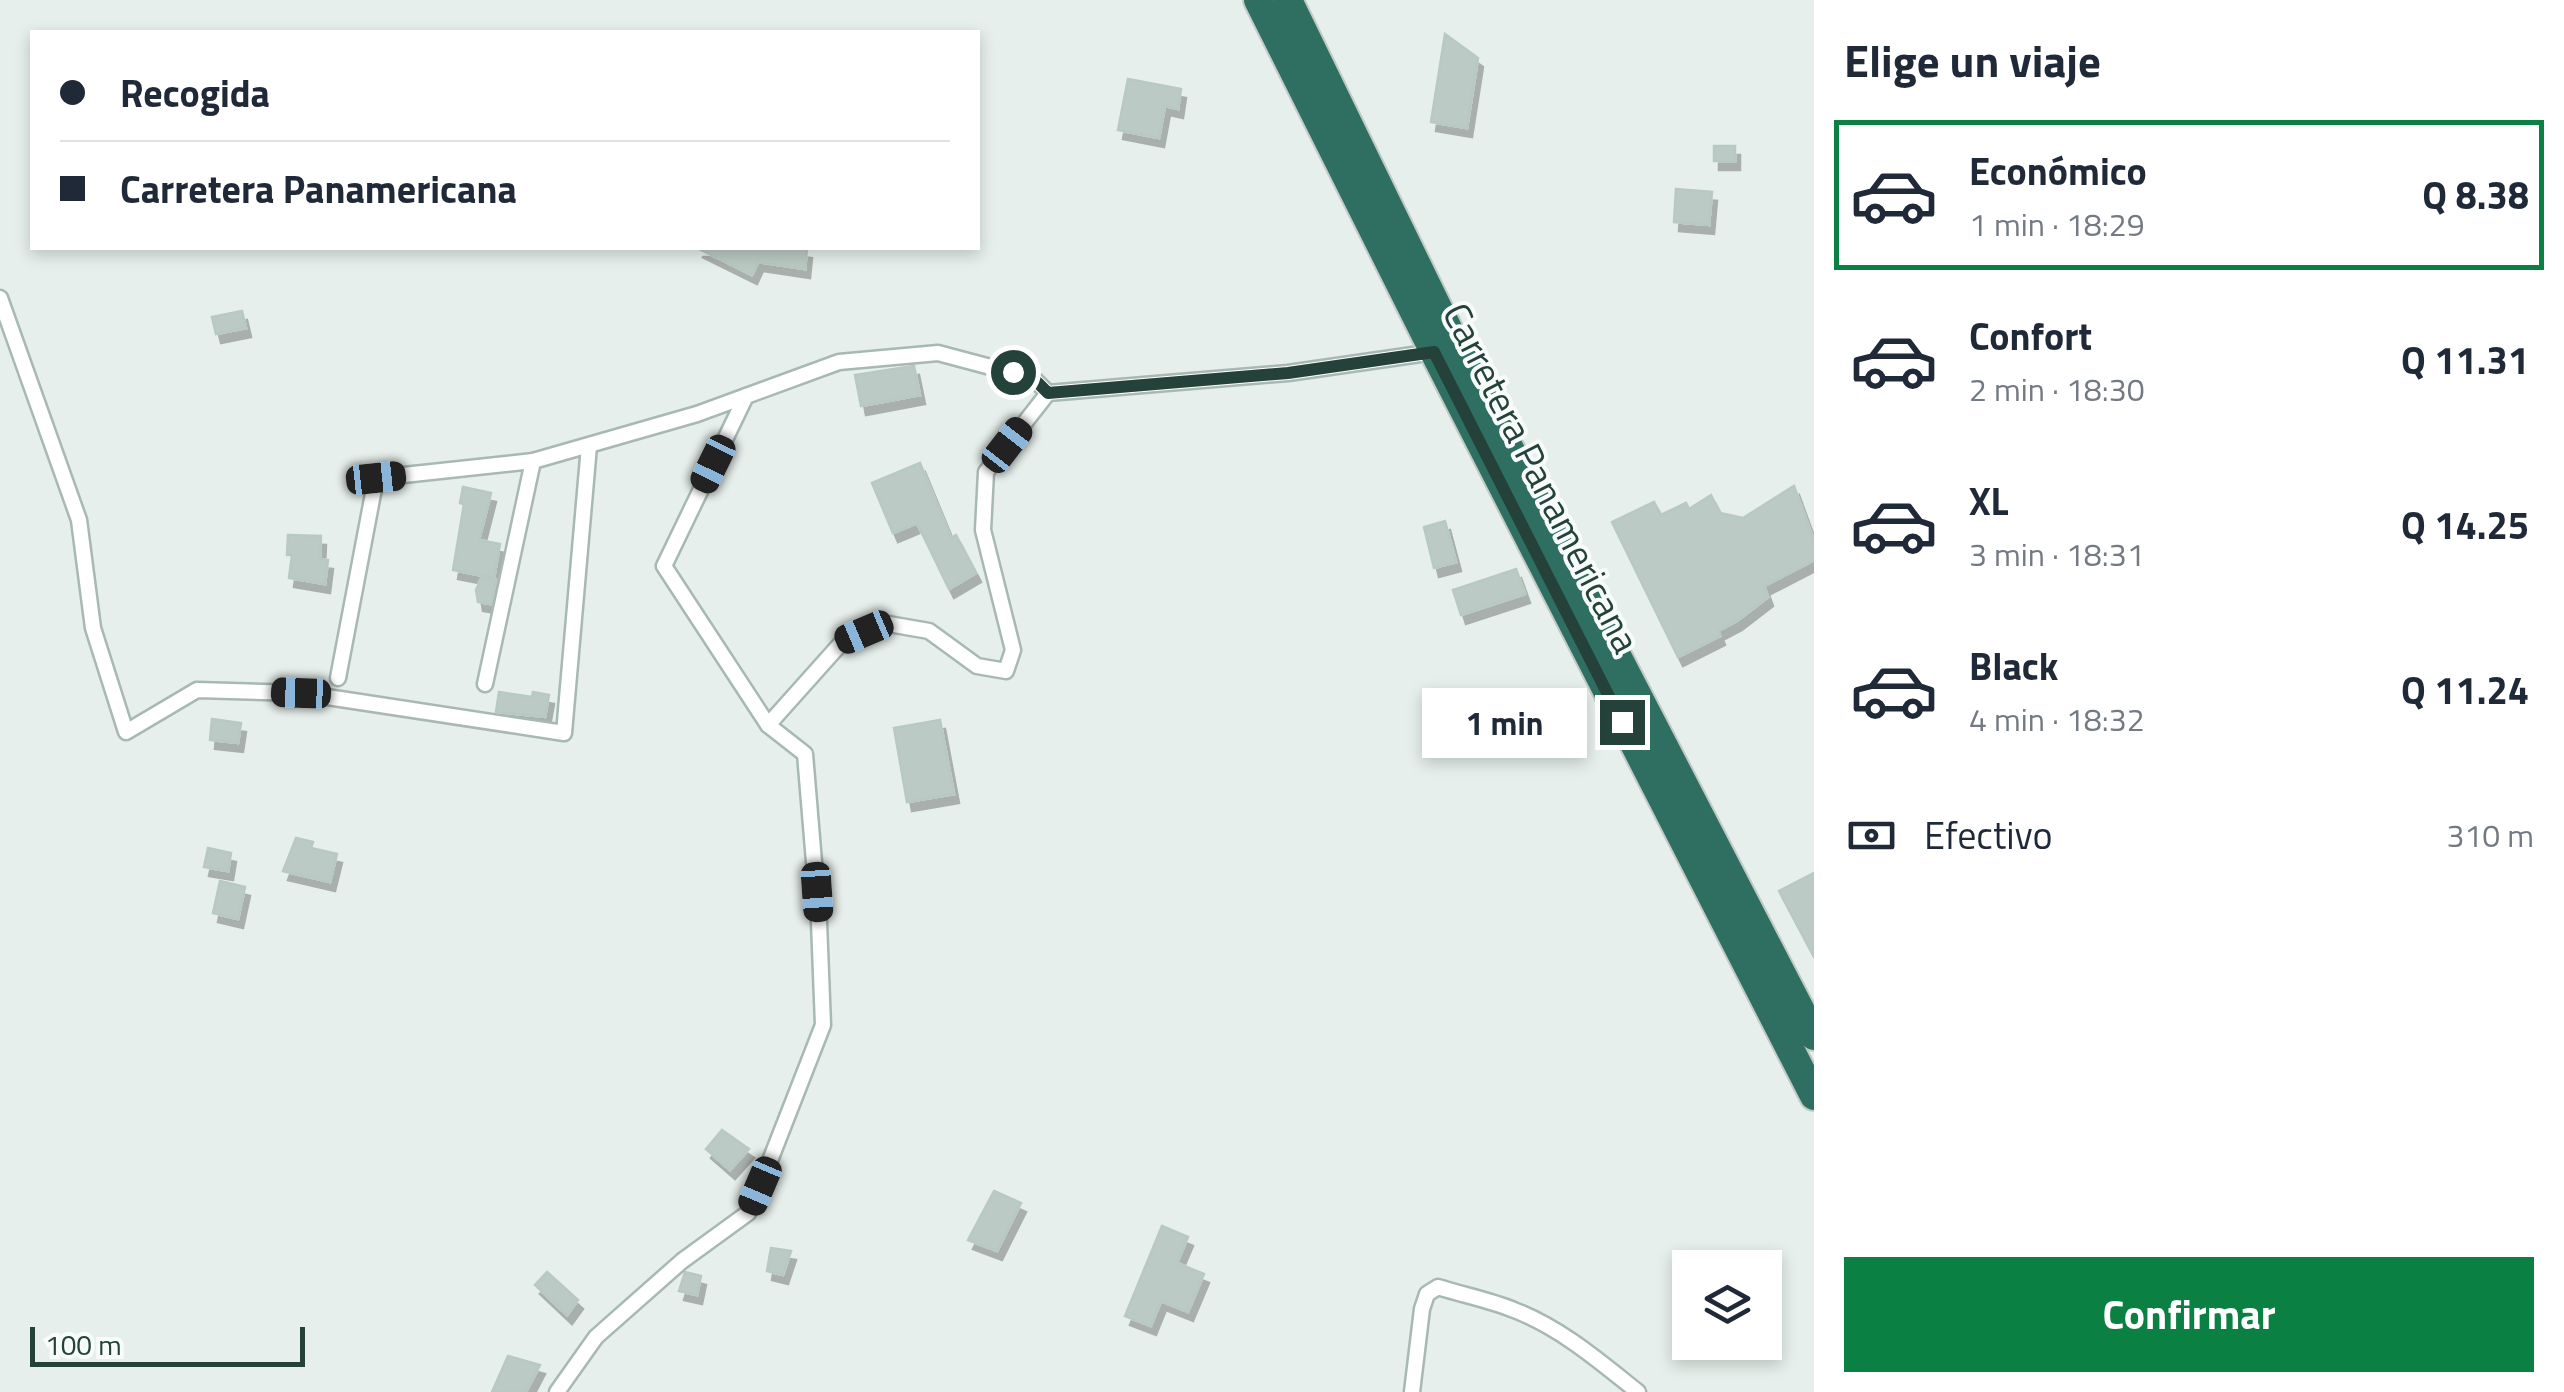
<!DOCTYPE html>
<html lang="es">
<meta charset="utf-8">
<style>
body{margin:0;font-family:"Titillium Web",sans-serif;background:#f6f6f7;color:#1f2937;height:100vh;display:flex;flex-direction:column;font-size:38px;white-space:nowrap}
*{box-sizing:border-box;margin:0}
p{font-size:32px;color:#747a83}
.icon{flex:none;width:55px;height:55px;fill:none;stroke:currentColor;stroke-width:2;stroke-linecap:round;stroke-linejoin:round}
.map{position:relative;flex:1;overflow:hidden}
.drawer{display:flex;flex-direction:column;background:#fff;width:750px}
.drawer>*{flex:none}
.guide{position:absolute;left:30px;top:30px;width:950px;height:220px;border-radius:0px;box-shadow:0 5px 15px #0003;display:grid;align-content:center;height:220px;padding:0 30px;background:#fff}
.buttons{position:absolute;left:1672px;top:1250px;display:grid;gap:20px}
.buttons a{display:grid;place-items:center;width:110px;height:110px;border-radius:0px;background:#fff;box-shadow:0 5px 15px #0003;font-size:50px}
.scale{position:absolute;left:30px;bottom:25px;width:275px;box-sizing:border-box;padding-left:10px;border:5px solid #24423a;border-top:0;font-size:28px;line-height:35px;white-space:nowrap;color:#24423a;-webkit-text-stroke:8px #f7fbf9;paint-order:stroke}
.end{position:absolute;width:45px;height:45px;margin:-22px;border:12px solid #24423a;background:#fff;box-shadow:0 0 0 5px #fff}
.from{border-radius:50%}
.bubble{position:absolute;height:70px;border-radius:0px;background:#fff;box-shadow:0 5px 15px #0003;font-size:32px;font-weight:700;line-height:70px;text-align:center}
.car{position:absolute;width:30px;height:60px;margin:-30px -15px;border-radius:12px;box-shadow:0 0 8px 2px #0007;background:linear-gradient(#222 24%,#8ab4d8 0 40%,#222 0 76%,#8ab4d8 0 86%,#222 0)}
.guide b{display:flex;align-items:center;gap:35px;height:95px;font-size:38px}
.guide b+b{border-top:2px solid #e0e1e3}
.guide i{width:25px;height:25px;background:#1f2937}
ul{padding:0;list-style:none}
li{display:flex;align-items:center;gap:30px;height:150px;margin:0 20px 15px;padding:0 10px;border:5px solid transparent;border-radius:0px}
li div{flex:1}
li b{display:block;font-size:38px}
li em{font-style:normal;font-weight:700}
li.on{border-color:#0b8043}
li>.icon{width:90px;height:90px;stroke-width:1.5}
h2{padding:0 30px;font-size:45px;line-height:120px}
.pay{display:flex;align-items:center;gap:25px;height:110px;padding:0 30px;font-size:38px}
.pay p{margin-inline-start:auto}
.action{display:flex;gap:20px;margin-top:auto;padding:20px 30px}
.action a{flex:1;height:115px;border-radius:0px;background:#0b8043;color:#fff;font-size:40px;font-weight:700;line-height:115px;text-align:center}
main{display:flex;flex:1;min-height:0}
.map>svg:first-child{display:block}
.building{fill:#bbcac4;stroke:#b8c9c2;stroke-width:2.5;filter:url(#shadow)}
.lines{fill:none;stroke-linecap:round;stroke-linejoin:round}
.street-casing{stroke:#a8b8b2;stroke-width:19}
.highway-casing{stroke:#c2cac8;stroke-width:32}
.street{stroke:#fff;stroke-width:14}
.highway{stroke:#2f6f62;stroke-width:28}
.route{stroke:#24423a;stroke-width:12}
.labels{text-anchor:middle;stroke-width:8;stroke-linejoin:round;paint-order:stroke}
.street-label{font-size:38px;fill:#24423a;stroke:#f7fbf9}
</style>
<main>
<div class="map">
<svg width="1814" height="1392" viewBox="0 0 1814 1392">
<defs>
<filter id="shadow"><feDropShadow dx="5" dy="9" stdDeviation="0" flood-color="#0004"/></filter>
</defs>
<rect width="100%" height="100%" fill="#e6efeb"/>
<g class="building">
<path d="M 1445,34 L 1478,58 L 1467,128 L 1431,122 Z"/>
<path d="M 1128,79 L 1181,89 L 1178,109 L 1165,106 L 1159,138 L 1118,130 Z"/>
<rect x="1714" y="146" width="21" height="15"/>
<path d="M 1676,189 L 1712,192 L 1709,225 L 1674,222 Z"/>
<path d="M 697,248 L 797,248 L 807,249 L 805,269 L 758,262 L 752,275 Z"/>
<path d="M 242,311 L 246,328 L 216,334 L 212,317 Z"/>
<path d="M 914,366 L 920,395 L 861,406 L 855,375 Z"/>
<path d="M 920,463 L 951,538 L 956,535 L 976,573 L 949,589 L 917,523 L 893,533 L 872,483 Z"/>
<path d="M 1794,486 L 1814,541 L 1814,560 L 1764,586 L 1768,597 L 1737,621 L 1718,631 L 1720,636 L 1678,657 L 1612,522 L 1654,502 L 1661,515 L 1686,503 L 1689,509 L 1711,495 L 1720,513 L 1743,518 Z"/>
<path d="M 463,487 L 491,493 L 479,540 L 500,544 L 494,578 L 453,570 L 464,504 L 460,503 Z"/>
<path d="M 1445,521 L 1456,562 L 1434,568 L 1424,527 Z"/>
<path d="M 288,535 L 321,536 L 320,559 L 328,560 L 325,584 L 289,578 L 292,555 L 287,555 Z"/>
<path d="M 1516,569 L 1525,594 L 1461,615 L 1453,590 Z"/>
<path d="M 482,577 L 496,580 L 491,604 L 478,602 L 476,590 Z"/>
<path d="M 499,692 L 532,697 L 533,692 L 549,695 L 545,717 L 496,712 Z"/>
<path d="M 212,719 L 241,723 L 238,743 L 210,740 Z"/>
<path d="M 940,720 L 954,794 L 907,802 L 894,728 Z"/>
<path d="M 296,838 L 313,842 L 311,848 L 337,854 L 330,882 L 283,871 Z"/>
<path d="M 208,848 L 231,853 L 228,871 L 204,867 Z"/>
<path d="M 1814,873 L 1814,957 L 1779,891 Z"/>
<path d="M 220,881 L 245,887 L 238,919 L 213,913 Z"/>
<path d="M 722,1130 L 749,1149 L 730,1170 L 706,1149 Z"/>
<path d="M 994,1191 L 1021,1203 L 997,1251 L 968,1240 Z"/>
<path d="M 1162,1226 L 1188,1237 L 1177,1263 L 1204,1274 L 1188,1312 L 1161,1301 L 1151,1326 L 1125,1316 Z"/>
<path d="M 771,1248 L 791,1251 L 783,1275 L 767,1271 Z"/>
<path d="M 547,1272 L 578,1300 L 567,1315 L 535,1285 Z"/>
<path d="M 685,1272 L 701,1276 L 697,1295 L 679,1291 Z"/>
<path d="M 508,1356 L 540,1365 L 526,1392 L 492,1392 Z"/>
</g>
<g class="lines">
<defs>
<g id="street">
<path d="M 0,298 L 79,520 L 93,628 L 126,732 L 197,690 L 301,693 L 564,733 L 589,446"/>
<path d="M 338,678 L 376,478 L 533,461 L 697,414 L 839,362 L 938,353 L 1013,373 L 1036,381 L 1048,393"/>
<path d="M 485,684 L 533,461"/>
<path d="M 768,725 L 844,640 L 883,623 L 929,631 L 977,666 L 1006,671 L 1013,650 L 983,530 L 986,472 L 1048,393 L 1288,373 L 1434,352"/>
<path d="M 557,1392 L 596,1337 L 682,1261 L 748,1213 L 771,1158 L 823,1025 L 819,922 L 805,754 L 768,725 L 664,566 L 746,396"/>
<path d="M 1412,1392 L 1422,1309 L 1427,1294 L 1438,1287 C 1463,1295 1490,1300 1514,1310 C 1561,1328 1599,1361 1638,1392"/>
</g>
<g id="highway">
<path d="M 1258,0 L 1434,352 L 1814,1096"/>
<path d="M 1288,0 L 1451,335 L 1814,1036"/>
</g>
</defs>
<use href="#street" class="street-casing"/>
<use href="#highway" class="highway-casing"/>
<use href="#street" class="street"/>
<use href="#highway" class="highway"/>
</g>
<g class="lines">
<path class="route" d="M 1013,372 L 1036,381 L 1048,393 L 1288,373 L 1434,352 L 1622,722"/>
</g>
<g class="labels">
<g class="street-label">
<text transform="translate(1541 478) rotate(63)" y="13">Carretera Panamericana</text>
</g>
</g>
</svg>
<div class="buttons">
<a><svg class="icon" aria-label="layers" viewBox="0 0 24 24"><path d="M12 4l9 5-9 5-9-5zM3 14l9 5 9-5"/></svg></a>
</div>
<div class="scale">100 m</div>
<i class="end from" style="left:1013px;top:372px"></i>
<i class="end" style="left:1622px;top:722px"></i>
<div class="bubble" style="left:1422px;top:688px;width:165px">1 min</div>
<i class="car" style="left:1007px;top:445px;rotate:38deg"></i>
<i class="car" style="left:713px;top:464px;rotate:206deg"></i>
<i class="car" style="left:376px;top:478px;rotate:84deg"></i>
<i class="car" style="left:864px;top:632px;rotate:247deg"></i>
<i class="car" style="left:301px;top:693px;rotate:272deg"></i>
<i class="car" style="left:817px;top:892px;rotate:176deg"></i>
<i class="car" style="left:760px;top:1186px;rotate:203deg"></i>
<div class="guide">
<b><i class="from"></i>Recogida</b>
<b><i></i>Carretera Panamericana</b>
</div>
</div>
<section class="drawer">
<h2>Elige un viaje</h2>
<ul>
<li class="on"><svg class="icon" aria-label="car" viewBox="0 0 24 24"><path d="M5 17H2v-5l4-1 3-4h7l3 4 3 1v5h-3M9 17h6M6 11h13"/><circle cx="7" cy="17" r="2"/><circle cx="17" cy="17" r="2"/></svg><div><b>Económico</b><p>1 min · 18:29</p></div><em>Q 8.38</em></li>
<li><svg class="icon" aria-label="car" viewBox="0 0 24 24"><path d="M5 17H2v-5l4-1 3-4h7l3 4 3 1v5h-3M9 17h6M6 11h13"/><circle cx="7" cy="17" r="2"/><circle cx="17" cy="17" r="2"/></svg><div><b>Confort</b><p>2 min · 18:30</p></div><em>Q 11.31</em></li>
<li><svg class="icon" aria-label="car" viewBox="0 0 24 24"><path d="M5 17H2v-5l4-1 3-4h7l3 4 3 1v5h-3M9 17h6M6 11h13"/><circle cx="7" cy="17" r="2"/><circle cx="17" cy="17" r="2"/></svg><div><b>XL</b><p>3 min · 18:31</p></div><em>Q 14.25</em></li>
<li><svg class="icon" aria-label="car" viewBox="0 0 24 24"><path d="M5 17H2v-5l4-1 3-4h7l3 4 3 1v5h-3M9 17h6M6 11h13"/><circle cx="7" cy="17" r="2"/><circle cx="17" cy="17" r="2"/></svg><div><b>Black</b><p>4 min · 18:32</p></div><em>Q 11.24</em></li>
</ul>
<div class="pay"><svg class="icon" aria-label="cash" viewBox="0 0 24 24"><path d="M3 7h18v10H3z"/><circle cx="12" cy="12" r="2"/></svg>Efectivo<p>310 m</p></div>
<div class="action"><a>Confirmar</a></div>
</section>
</main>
